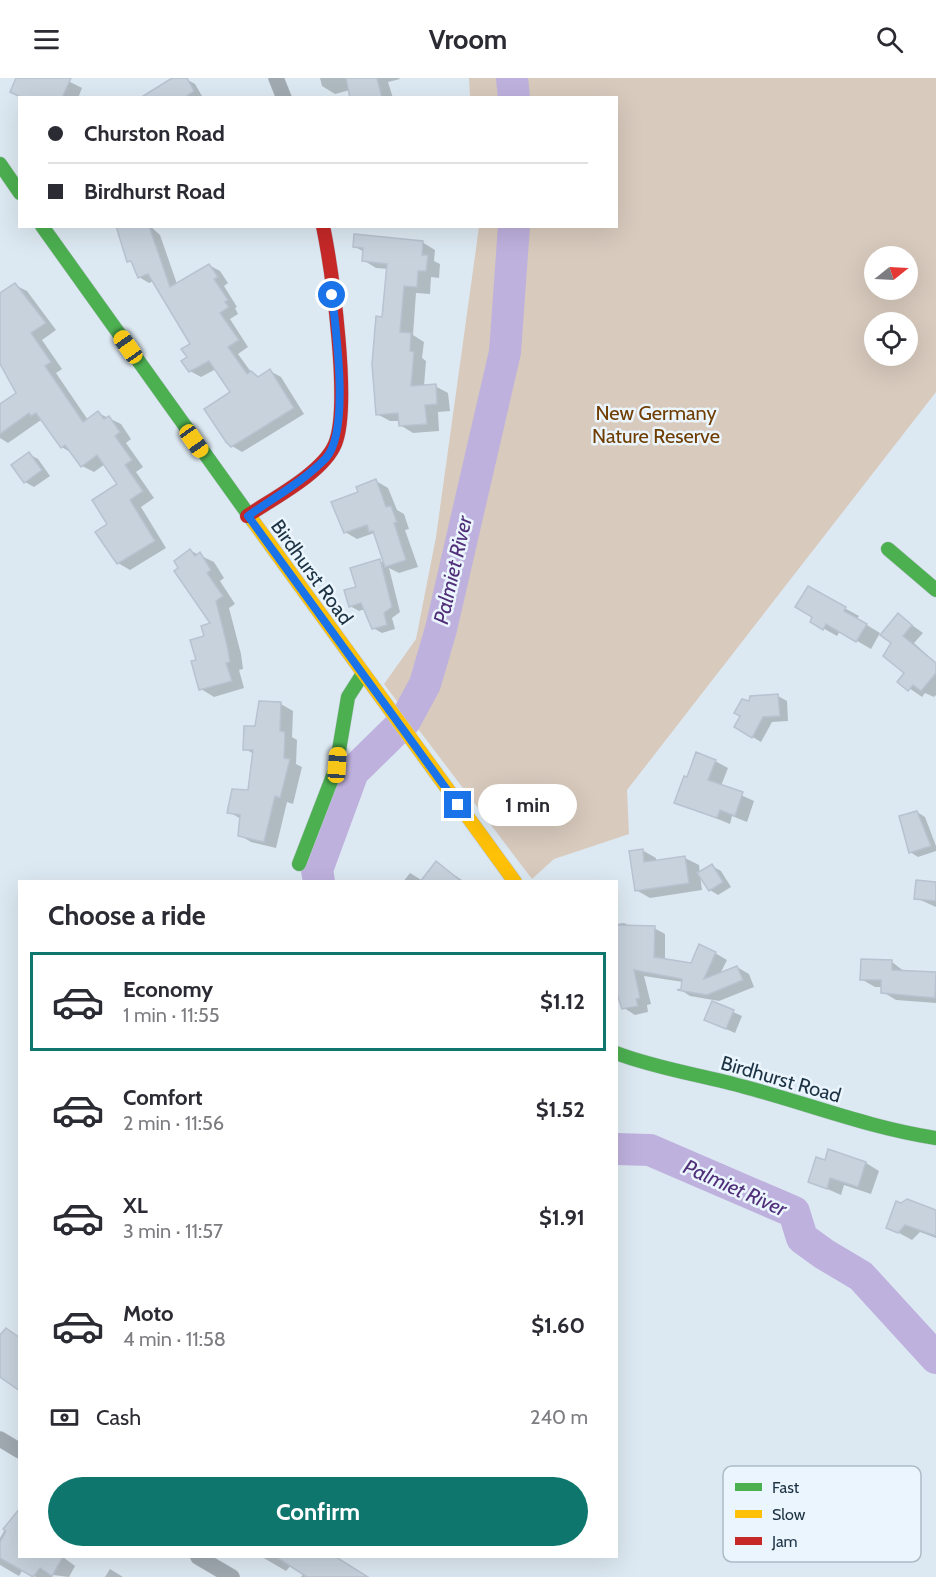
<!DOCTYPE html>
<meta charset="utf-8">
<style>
body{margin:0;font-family:Cabin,sans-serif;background:#f2f2f3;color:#2b2b33;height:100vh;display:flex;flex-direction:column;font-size:22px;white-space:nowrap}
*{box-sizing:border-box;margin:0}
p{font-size:20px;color:#7c7c81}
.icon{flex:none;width:33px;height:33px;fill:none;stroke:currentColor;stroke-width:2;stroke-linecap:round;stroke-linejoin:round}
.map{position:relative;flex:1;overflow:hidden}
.sheet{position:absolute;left:18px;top:802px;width:600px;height:678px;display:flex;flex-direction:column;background:#fff;border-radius:0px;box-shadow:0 6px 24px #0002}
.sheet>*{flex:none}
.hud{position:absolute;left:18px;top:18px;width:600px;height:132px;border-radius:0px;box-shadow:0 6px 24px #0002;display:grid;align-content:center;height:132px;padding:0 30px;background:#fff}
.needle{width:39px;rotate:72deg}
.buttons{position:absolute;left:864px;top:168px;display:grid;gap:12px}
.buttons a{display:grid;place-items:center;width:54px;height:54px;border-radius:50%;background:#fff;box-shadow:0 6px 24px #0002;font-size:30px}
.end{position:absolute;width:27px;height:27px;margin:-14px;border:8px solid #1a73e8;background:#fff;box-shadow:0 0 0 3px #fff}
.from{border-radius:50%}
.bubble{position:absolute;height:42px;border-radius:21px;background:#fff;box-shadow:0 6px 24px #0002;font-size:20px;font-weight:800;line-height:42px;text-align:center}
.car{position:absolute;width:18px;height:36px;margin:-18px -9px;border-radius:8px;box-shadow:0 0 4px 2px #0007;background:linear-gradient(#f5c518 24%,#345 0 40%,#f5c518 0 76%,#345 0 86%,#f5c518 0)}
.hud b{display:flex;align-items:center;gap:21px;height:57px;font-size:22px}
.hud b+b{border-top:2px solid #e1e1e2}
.hud i{width:15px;height:15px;background:#2b2b33}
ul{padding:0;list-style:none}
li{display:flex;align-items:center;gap:18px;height:99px;margin:0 12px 9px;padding:0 18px;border:3px solid transparent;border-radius:0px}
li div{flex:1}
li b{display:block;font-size:22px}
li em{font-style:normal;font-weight:800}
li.on{border-color:#0f766e}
li>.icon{width:54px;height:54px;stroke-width:1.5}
h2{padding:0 30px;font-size:27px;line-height:72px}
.pay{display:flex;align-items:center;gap:15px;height:66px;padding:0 30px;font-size:22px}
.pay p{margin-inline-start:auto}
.button{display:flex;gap:12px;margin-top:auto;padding:12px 30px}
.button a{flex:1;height:69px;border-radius:36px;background:#0f766e;color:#fff;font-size:24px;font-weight:800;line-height:69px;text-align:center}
header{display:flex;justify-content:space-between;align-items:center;height:78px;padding:0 30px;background:#fff;font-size:27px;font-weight:800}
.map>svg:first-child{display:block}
.green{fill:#d8cabd;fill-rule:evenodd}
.shadow{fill:#0003}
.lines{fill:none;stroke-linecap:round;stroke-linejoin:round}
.river{stroke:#beb1de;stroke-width:32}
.building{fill:#c7d2dd;stroke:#b8c2d0;stroke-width:1.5}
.street-casing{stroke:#bcc7d1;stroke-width:16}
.fast-casing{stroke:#bcc7d1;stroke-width:15}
.slow-casing{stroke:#bcc7d1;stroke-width:15}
.jam-casing{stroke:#bcc7d1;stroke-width:15}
.street{stroke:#a1aab1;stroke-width:15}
.fast{stroke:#4caf50;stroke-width:14}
.slow{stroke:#ffc107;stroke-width:14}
.jam{stroke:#c62828;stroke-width:14}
.route{stroke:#1a73e8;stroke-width:8}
.labels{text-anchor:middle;stroke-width:5;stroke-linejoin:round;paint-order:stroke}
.park-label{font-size:20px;fill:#6f3d00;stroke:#ebf5fe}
.street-label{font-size:20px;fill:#1d3343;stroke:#ebf5fe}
.water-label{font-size:21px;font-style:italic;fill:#502f78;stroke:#ebf5fe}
.key{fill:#ebf5fe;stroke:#adbbc6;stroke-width:1.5}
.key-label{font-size:16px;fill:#1d3343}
</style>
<header><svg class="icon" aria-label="menu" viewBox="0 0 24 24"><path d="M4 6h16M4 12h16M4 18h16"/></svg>Vroom<svg class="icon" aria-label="search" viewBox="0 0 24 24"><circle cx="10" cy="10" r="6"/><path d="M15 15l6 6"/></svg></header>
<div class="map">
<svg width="936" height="1499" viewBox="0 0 936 1499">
<rect width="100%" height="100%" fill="#dde9f2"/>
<path class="green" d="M 469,0 L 936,0 L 936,314 L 627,712 L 629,756 L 554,781 L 532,801 L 384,606 L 416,561 L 436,459 L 479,149 L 616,148 L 616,20 L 470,19 ZM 874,178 L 908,178 L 908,212 L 874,212 ZM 874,244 L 908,244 L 908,278 L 874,278 Z"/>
<g class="shadow">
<path d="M 18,0 L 62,0 L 82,10 L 78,20 L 24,20 Z"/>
<path d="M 175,0 L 184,0 L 195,6 L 202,18 L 144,20 Z"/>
<path d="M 320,0 L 399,0 L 400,1 L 388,4 L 393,20 L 352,20 L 350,12 L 335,16 L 322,8 Z"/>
<path d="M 117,148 L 150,148 L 160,157 L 177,206 L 209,187 L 220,193 L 228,205 L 224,208 L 237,229 L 235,230 L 238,236 L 230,241 L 248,269 L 238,276 L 251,294 L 260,299 L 270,293 L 281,299 L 304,336 L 242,374 L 232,368 L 232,315 L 216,291 L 201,299 L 190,293 L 189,280 L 192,266 L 154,203 L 149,205 L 139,199 L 134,186 L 129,183 Z"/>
<path d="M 422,164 L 435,172 L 434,183 L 440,186 L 439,200 L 431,199 L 430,216 L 416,215 L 413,257 L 424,264 L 422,280 L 426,283 L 424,308 L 435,308 L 448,315 L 450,333 L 438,334 L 439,353 L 413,355 L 400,347 L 400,343 L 390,343 L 377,336 L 388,191 L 376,190 L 363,182 L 364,174 L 354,168 Z"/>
<path d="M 15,207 L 27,213 L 56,252 L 42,262 L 62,291 L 56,295 L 88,342 L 98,335 L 121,346 L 131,361 L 126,365 L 143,389 L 136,394 L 154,420 L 141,429 L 166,470 L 130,492 L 118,485 L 97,454 L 110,446 L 119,406 L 105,386 L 94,394 L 82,388 L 73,376 L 62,369 L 41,342 L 8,365 L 0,360 L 0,328 L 18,316 L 0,284 L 0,217 Z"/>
<path d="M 29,376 L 38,381 L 50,398 L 34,409 L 25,404 L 13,387 Z"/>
<path d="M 376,403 L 388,410 L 397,432 L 404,436 L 409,451 L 405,452 L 418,489 L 399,495 L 389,490 L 400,534 L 392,540 L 395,551 L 382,555 L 373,550 L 365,531 L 359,533 L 350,528 L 358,510 L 380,483 L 386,486 L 374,455 L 357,461 L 345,454 L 360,415 Z"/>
<path d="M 191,473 L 214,484 L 224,500 L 220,503 L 235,526 L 229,530 L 241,576 L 243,591 L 239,592 L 244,610 L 214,619 L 201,611 L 197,583 L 213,546 Z"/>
<path d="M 808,510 L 859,538 L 857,541 L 880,555 L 871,571 L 840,553 L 837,558 L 812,544 L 815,539 Z"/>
<path d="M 898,537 L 923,555 L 914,565 L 936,585 L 936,617 L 934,619 L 925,615 L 922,619 L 899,603 L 906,595 L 893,565 Z"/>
<path d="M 778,618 L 787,623 L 788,643 L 772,644 L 761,664 L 736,649 L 750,624 Z"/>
<path d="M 281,626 L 293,633 L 292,659 L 297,662 L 296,686 L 302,689 L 293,726 L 287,724 L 276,770 L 251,764 L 239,757 L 241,741 L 229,734 L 249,714 L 254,676 L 245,671 L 256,650 Z"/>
<path d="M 715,683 L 728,690 L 721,708 L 754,723 L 747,744 L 732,738 L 730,746 L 676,724 L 688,701 Z"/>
<path d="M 917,734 L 925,739 L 936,768 L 936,773 L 918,779 L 910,774 Z"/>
<path d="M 642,772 L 656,780 L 656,784 L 685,780 L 699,787 L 700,796 L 712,788 L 721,793 L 731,809 L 718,817 L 710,812 L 700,797 L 702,812 L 650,820 L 636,812 Z"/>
<path d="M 436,785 L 465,804 L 403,804 L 410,795 L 423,803 Z"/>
<path d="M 936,806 L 936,829 L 916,820 Z"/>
<path d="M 624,845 L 632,849 L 654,850 L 665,856 L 665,882 L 692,886 L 715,875 L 727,882 L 720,896 L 737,889 L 749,896 L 754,909 L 719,923 L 690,918 L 681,912 L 683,904 L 644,898 L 651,926 L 647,927 L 648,934 L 635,937 L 624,930 L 616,916 L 616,846 Z"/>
<path d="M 892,884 L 905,894 L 936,895 L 936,925 L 896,922 L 883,914 L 883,909 L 875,909 L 861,901 Z"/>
<path d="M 713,925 L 742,938 L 735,955 L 715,946 Z"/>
<path d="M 826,1084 L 866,1085 L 879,1093 L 871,1116 L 844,1107 L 841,1117 L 809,1103 Z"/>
<path d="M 901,1127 L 936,1133 L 936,1160 L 920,1154 L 912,1162 L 888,1149 Z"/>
<path d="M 11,1441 L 20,1479 L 63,1479 L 75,1488 L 69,1499 L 53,1497 L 52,1499 L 36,1499 L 23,1491 L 19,1498 L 0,1487 L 0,1460 Z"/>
<path d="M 262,1479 L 334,1479 L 366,1499 L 301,1499 L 304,1495 L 291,1487 L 286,1493 Z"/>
<path d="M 110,1491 L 123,1499 L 105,1499 Z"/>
</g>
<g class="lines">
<g class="river">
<path d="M 512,0 L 514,20"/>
<path d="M 319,804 L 317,792 L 353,694 L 405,643 L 425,606 L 441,551 L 505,274 L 514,148"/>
<path d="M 616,1071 L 650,1072 L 794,1134 L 802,1160 L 824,1176 L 861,1198 L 936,1280"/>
</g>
</g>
<g class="building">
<path d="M 16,0 L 71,0 L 62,20 L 23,20 L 10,14 Z"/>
<path d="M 172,0 L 187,0 L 194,13 L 184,20 L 140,20 Z"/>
<path d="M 346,0 L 377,0 L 382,20 L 350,20 Z"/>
<path d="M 116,148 L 149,148 L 170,209 L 209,186 L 218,199 L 214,201 L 228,222 L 225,224 L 229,229 L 220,235 L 239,262 L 228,269 L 247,296 L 251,293 L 258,299 L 270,291 L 294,330 L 231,369 L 226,364 L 204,331 L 230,314 L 209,283 L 189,294 L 181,283 L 187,279 L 181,271 L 190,266 L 148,196 L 138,200 L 131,183 L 127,184 Z"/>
<path d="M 354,156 L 423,163 L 422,177 L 428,177 L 426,193 L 418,193 L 417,209 L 404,208 L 400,254 L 411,255 L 410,273 L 414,274 L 411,308 L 436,306 L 437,326 L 425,327 L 427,346 L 399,348 L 398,335 L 376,337 L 372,286 L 376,238 L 382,239 L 387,186 L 362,183 L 363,170 L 353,169 Z"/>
<path d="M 15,205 L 46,245 L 31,255 L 51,284 L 45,288 L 83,344 L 98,333 L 104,341 L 109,338 L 120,354 L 115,358 L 132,382 L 125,387 L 143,413 L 130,422 L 155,463 L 117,486 L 95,454 L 107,446 L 92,422 L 117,406 L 97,377 L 81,389 L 65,367 L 61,370 L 36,335 L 31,338 L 29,335 L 0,356 L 0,326 L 16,315 L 0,286 L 0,215 Z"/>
<path d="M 29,374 L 42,392 L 24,405 L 11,387 Z"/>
<path d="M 376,401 L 386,429 L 391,428 L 397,444 L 394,445 L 406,482 L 385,489 L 373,453 L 369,454 L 367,447 L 344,455 L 331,424 L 358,414 L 356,409 Z"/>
<path d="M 190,471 L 195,478 L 200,474 L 211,492 L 207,495 L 223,518 L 216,523 L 227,567 L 230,584 L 226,585 L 232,603 L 199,612 L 191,583 L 196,582 L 190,562 L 204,558 L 201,548 L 210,545 L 174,493 L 178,490 L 174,483 Z"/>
<path d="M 380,481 L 392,529 L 384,535 L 387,547 L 372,551 L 361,525 L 349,529 L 344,512 L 356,509 L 350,490 Z"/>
<path d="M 808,508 L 846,529 L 844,533 L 867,546 L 856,564 L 826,546 L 823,552 L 810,544 L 812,539 L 795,529 Z"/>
<path d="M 898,535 L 912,547 L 903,558 L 936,585 L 936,595 L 921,613 L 913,607 L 908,613 L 897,604 L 904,595 L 883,578 L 891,565 L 880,557 Z"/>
<path d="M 778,616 L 780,638 L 763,639 L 752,660 L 734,649 L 740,638 L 734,635 L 742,621 L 749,623 L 750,618 Z"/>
<path d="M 259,623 L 281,624 L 280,653 L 285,654 L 284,680 L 290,681 L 280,720 L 275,718 L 264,764 L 238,758 L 240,737 L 227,735 L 232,711 L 248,712 L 253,672 L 243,672 L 244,648 L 255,648 Z"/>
<path d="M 696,674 L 716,682 L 708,702 L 743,714 L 735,738 L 720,732 L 717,740 L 674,725 L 684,698 L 687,699 Z"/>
<path d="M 917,733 L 931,768 L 909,775 L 899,738 Z"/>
<path d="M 643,771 L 644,784 L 685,778 L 689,805 L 635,813 L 629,773 Z"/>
<path d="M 436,783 L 462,804 L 420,804 Z"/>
<path d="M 712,786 L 723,804 L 709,813 L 697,795 Z"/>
<path d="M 916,802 L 936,804 L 936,823 L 914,821 Z"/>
<path d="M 616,847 L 655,848 L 654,879 L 691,885 L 699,866 L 716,874 L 704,901 L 737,888 L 743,902 L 707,917 L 677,912 L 681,911 L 682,901 L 634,892 L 640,920 L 636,921 L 638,928 L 622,931 L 616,913 Z"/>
<path d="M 861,881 L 892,882 L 892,892 L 936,894 L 935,920 L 881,915 L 881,902 L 860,902 Z"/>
<path d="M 712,923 L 734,932 L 726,951 L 704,942 Z"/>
<path d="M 828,1071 L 866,1084 L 858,1109 L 830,1100 L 827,1111 L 808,1104 L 816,1079 L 825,1082 Z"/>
<path d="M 907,1121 L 936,1132 L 936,1158 L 905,1147 L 898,1155 L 886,1150 L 896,1123 L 901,1125 Z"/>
<path d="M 6,1250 L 20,1260 L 20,1313 L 0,1299 L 0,1257 Z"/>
<path d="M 20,1430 L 20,1479 L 63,1479 L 52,1498 L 40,1490 L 33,1499 L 0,1480 L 0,1464 L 6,1453 L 3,1451 Z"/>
<path d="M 276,1479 L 336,1479 L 368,1499 L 307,1499 Z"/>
</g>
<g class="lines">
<defs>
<g id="street">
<path d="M 276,0 L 284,20"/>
<path d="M 0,1361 L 20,1373"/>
<path d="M 198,1479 L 232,1499"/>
</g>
<g id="fast">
<path d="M 0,86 L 20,115"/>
<path d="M 42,148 L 253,443"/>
<path d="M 888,471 L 936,512"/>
<path d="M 299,786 L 336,690 L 348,619 L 362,597"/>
<path d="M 616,975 C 658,991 702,997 745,1009 C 809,1026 870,1050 936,1060"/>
</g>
<path id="slow" d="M 253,443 L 515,804"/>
<path id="jam" d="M 247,438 C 272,421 323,395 335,366 C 351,328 332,192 323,148"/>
</defs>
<use href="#street" class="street-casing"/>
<use href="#fast" class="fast-casing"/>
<use href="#slow" class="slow-casing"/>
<use href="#jam" class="jam-casing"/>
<use href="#street" class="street"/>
<use href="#fast" class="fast"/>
<use href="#slow" class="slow"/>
<use href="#jam" class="jam"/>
</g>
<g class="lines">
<path class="route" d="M 332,217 C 336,254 350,353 326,380 C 304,403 273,420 248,438 L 458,727"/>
</g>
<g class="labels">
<g class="park-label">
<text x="656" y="342">New Germany<tspan x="656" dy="23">Nature Reserve</tspan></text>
</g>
<g class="street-label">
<text transform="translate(312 494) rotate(54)" y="7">Birdhurst Road</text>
<text transform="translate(781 1001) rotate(16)" y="7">Birdhurst Road</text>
</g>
<g class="water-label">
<text transform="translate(453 492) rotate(-77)" y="7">Palmiet River</text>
<text transform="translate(735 1110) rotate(24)" y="7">Palmiet River</text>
</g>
</g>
<rect x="723" y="1388" width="198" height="96" rx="9" class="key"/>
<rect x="735" y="1405" width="27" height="8" fill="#4caf50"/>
<rect x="735" y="1432" width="27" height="8" fill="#ffc107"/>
<rect x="735" y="1459" width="27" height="8" fill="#c62828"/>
<g class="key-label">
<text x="772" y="1415">Fast</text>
<text x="772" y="1442">Slow</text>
<text x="772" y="1469">Jam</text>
</g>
</svg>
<div class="buttons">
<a><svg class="needle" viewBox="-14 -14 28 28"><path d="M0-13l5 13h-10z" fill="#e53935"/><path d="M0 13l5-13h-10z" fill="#7c7c81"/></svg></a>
<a><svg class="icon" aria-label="locate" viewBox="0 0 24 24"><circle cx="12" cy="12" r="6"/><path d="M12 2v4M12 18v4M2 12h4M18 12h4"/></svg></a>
</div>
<i class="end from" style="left:332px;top:217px"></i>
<i class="end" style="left:458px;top:727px"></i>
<div class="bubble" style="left:478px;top:706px;width:99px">1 min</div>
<i class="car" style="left:128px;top:269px;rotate:325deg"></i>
<i class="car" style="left:194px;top:363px;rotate:145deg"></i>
<i class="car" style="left:337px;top:687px;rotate:4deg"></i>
<div class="hud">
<b><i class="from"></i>Churston Road</b>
<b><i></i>Birdhurst Road</b>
</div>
<section class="sheet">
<h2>Choose a ride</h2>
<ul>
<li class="on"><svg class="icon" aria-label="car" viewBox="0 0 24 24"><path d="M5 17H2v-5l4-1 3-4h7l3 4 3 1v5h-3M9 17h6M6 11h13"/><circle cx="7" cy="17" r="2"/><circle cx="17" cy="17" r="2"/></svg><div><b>Economy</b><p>1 min · 11:55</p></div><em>$1.12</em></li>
<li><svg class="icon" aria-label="car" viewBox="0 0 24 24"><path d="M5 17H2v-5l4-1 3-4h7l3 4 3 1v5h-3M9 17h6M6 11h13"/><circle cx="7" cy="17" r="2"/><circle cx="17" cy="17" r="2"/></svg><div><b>Comfort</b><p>2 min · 11:56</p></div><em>$1.52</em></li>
<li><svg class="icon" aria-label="car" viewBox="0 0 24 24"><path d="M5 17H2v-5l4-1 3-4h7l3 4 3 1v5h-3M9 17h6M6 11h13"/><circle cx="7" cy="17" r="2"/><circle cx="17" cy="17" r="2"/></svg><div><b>XL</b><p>3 min · 11:57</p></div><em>$1.91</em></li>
<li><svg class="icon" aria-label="car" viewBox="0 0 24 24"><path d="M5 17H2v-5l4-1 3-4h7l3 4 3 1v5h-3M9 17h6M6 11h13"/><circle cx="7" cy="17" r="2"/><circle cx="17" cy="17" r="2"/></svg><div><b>Moto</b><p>4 min · 11:58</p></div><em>$1.60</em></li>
</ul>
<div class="pay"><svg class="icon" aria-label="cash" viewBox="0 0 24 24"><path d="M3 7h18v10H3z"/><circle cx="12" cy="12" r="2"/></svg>Cash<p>240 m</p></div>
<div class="button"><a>Confirm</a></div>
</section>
</div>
